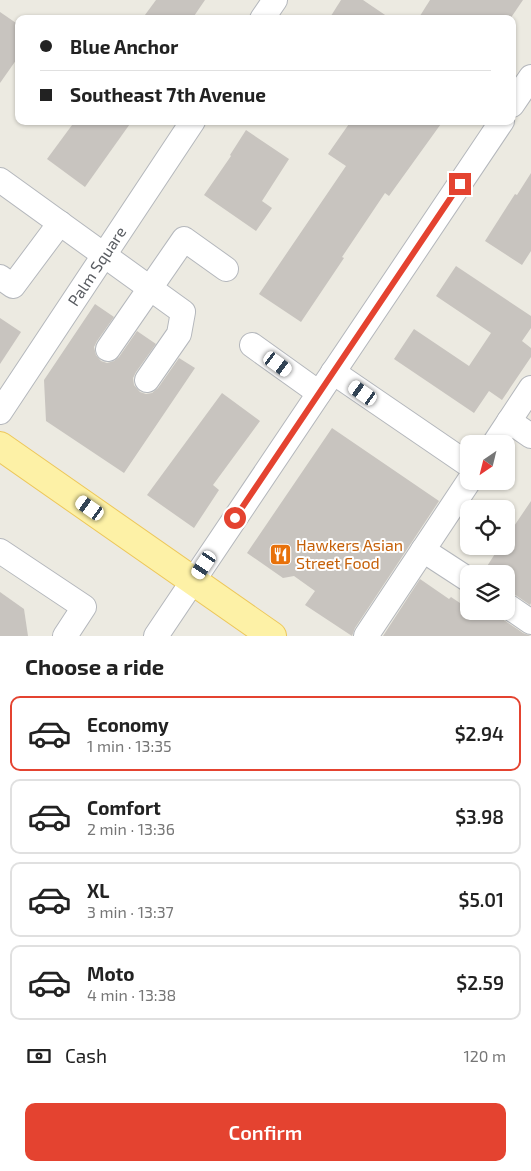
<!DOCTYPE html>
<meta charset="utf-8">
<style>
body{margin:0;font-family:"Exo 2",sans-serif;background:#f2f2f2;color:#222;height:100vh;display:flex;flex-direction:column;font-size:19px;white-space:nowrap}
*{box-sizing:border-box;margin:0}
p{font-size:16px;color:#767676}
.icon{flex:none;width:28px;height:28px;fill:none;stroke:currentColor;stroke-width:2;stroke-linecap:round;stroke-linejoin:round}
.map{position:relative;height:636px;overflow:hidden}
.details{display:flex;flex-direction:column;background:#fff;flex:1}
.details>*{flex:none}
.hud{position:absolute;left:15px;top:15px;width:501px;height:110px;border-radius:10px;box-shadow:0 1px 4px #0004;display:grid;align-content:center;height:110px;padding:0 25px;background:#fff}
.needle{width:32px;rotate:215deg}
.tools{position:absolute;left:460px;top:435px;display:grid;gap:10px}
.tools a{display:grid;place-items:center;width:55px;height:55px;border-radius:10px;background:#fff;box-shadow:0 1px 4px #0004;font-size:25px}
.end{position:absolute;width:22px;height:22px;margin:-11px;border:6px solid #e44330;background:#fff;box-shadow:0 0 0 2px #fff}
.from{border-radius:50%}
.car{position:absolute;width:15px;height:30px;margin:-15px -8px;border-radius:6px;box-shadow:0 0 4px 1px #0007;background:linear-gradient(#fff 24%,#345 0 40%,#fff 0 76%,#345 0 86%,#fff 0)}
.hud b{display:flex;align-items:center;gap:18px;height:48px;font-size:19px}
.hud b+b{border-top:1px solid #e0e0e0}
.hud i{width:12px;height:12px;background:#222}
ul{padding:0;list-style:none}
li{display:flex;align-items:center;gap:15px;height:75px;margin:0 10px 8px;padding:0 15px;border:2px solid #e0e0e0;border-radius:10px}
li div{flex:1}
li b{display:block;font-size:19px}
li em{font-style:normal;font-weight:600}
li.selected{border-color:#e44330}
li>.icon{width:45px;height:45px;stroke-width:1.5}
h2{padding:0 25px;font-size:22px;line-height:60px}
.pay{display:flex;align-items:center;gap:12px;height:55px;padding:0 25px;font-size:19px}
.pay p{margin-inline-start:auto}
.cta{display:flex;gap:10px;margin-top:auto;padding:10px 25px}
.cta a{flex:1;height:58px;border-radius:10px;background:#e44330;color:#fff;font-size:20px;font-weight:600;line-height:58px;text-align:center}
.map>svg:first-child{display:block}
.building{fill:#c8c4bf}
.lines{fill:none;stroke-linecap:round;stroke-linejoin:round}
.minor-casing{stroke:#b4b7bc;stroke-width:26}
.major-casing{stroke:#edc75a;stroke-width:30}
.minor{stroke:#fff;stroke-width:24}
.major{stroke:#fdf1a6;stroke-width:28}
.route{stroke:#e44330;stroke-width:6}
.labels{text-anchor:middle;stroke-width:4;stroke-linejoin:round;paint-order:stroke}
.street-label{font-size:16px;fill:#5a5d62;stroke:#fff}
.food-label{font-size:16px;fill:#c56008;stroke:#fff;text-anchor:start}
</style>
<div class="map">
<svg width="531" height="636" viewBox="0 0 531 636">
<rect width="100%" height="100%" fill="#eceae1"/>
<g class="building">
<path d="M 156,0 L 205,0 L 192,19 L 142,19 Z"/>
<path d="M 341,0 L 363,0 L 391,19 L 329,19 Z"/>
<path d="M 430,0 L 523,0 L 510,19 L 418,19 Z"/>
<path d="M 0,12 L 19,25 L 19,56 L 0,83 Z"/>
<path d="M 75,121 L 132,121 L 85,187 L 47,159 Z"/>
<path d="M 351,121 L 443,121 L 389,196 L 385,193 L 342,257 L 344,258 L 301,322 L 259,294 L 346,166 L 328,154 Z"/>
<path d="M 246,130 L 289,159 L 262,201 L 272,208 L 256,231 L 204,195 L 231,156 L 230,155 Z"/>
<path d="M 531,173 L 531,251 L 522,265 L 485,241 L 515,194 L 517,195 Z"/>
<path d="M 456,266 L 531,316 L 531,328 L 522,341 L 531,348 L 531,357 L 502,400 L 489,391 L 474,413 L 394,359 L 414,329 L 469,366 L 491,333 L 436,296 Z"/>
<path d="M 95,304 L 114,317 L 97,341 L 94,347 L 96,355 L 101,361 L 107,363 L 114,361 L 119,357 L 137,331 L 156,344 L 136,372 L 133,378 L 134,385 L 140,392 L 146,394 L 152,393 L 158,388 L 179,358 L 195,368 L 124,473 L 46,421 L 44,380 Z"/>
<path d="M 0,318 L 21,332 L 0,364 Z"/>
<path d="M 222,393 L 260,421 L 213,485 L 219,490 L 194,528 L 147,495 Z"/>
<path d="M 332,428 L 439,501 L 355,628 L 352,636 L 305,605 L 315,591 L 294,576 L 283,578 L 247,553 Z"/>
<path d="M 531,501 L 531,603 L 530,605 L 514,594 L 506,591 L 506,574 L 482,574 L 500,546 L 506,546 L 506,538 Z"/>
<path d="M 420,579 L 449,599 L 451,597 L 469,609 L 469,611 L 494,611 L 498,616 L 523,633 L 531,636 L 383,636 Z"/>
<path d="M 0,592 L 24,609 L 28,636 L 0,636 Z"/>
</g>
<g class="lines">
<defs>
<g id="minor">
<path d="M 262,19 L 275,0"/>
<path d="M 512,105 L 531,77"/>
<path d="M 0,180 L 183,312 L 179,334 L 147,380"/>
<path d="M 0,277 L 13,286 L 60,223"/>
<path d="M 252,345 L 319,393"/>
<path d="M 108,349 L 184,239 L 226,269"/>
<path d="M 333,372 L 469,465"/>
<path id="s1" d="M 0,412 L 193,121"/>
<path d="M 509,421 L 531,436"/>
<path d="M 494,444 L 531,388"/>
<path d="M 423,550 L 469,580"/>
<path d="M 0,551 L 84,607 L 65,636"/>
<path d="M 506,605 L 531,622"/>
<path d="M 156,636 L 502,121"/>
<path d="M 366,636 L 469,481"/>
</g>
<path id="major" d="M 0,446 L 272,636"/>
</defs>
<use href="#minor" class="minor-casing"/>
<use href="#major" class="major-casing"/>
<use href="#minor" class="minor"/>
<use href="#major" class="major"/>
</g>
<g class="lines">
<path class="route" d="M 235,518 L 460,184"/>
</g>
<defs>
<symbol id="restaurant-square" viewBox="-11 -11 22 22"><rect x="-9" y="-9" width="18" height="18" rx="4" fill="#e8710a" stroke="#fff"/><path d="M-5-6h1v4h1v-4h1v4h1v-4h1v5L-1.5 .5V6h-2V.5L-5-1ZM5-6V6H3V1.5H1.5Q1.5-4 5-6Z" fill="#fff"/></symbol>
</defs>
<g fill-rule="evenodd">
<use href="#restaurant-square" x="268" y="542" width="25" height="25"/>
</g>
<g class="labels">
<g class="street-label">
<text dy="6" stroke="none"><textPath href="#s1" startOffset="175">Palm Square</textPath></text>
</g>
<g class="food-label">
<text x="296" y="551">Hawkers Asian<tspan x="296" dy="18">Street Food</tspan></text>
</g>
</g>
</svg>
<div class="tools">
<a><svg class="needle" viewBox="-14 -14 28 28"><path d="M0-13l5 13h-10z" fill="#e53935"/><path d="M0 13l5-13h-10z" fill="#767676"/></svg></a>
<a><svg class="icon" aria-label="locate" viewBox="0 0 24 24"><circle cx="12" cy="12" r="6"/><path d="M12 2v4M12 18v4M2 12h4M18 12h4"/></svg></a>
<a><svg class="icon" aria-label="layers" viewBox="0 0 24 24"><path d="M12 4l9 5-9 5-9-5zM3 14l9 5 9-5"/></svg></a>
</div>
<i class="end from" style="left:235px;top:518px"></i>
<i class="end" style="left:460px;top:184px"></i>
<i class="car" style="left:278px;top:364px;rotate:126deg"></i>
<i class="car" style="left:363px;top:393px;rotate:305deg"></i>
<i class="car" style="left:90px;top:508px;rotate:305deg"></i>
<i class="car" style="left:204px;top:565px;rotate:214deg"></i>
<div class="hud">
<b><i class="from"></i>Blue Anchor</b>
<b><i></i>Southeast 7th Avenue</b>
</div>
</div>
<section class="details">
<h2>Choose a ride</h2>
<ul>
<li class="selected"><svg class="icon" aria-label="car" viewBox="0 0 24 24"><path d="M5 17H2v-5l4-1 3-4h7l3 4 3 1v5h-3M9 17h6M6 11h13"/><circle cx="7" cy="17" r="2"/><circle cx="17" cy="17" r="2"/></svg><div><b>Economy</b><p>1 min · 13:35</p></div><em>$2.94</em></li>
<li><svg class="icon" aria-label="car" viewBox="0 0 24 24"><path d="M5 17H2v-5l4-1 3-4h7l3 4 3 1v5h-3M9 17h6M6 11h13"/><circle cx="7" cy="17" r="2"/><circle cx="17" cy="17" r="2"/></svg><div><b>Comfort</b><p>2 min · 13:36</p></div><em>$3.98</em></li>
<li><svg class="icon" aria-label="car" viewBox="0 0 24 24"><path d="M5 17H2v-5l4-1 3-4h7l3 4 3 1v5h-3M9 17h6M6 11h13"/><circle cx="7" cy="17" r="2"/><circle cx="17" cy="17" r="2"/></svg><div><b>XL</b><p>3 min · 13:37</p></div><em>$5.01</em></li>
<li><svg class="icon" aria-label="car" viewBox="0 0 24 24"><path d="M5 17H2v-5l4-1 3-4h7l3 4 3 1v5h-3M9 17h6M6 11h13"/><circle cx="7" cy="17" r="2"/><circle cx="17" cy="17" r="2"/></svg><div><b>Moto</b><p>4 min · 13:38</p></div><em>$2.59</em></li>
</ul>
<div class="pay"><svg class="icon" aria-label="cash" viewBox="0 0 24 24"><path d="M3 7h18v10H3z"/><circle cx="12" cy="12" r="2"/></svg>Cash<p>120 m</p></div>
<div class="cta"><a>Confirm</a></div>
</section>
